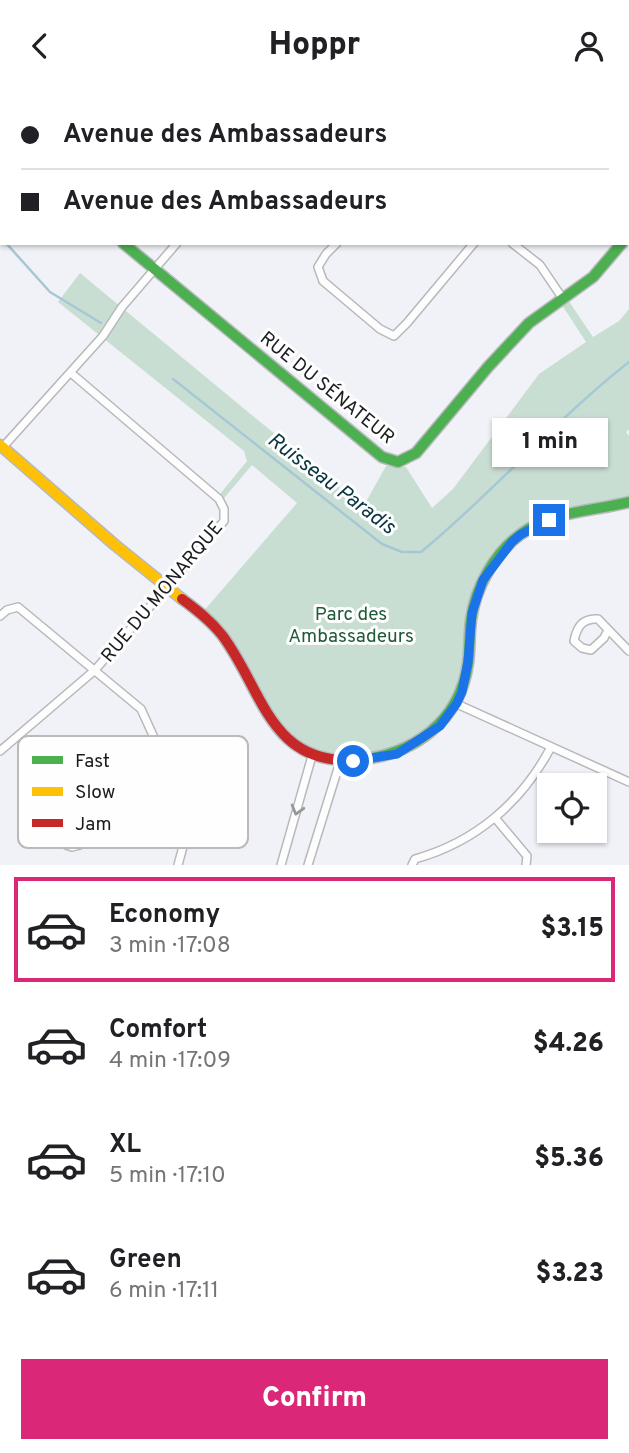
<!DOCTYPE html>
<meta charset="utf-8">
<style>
body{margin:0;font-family:Overpass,sans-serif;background:#f2f2f2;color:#202124;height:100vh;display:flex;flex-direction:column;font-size:26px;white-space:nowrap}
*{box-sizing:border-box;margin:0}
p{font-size:23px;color:#757577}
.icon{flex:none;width:38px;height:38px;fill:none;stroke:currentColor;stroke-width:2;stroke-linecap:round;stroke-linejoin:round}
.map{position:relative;height:774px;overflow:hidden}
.sheet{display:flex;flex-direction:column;background:#fff;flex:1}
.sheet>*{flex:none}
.guide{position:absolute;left:0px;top:0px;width:630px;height:154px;box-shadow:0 2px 5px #0004;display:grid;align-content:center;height:154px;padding:0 21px;background:#fff}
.controls{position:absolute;left:537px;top:682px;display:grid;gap:14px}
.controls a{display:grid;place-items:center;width:70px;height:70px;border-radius:0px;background:#fff;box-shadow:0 2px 5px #0004;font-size:35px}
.end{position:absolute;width:32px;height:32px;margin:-16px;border:9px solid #1a73e8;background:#fff;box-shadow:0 0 0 4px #fff}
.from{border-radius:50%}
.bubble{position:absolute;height:49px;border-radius:0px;background:#fff;box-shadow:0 2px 5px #0004;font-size:23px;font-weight:800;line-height:49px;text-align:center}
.guide b{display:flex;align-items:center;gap:24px;height:66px;font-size:26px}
.guide b+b{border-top:2px solid #e0e0e0}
.guide i{width:18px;height:18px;background:#202124}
ul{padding:12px 0 0;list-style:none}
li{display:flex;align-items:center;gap:21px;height:105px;margin:0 14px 10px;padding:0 7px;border:4px solid transparent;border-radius:0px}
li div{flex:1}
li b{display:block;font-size:26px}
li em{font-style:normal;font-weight:800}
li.active{border-color:#db2777}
li>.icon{width:63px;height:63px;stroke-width:1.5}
.action{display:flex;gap:14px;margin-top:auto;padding:14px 21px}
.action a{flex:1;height:80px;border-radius:0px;background:#db2777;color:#fff;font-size:28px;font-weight:800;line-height:80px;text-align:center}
header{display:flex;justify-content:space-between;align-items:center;height:91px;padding:0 21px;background:#fff;font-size:32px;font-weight:800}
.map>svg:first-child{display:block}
.green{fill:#c9ded2}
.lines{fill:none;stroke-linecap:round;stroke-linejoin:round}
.stream{stroke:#a6c8d6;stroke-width:2.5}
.street-casing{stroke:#b7b8bc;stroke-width:10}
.fast-casing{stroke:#b7b8bc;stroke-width:13}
.slow-casing{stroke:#b7b8bc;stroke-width:13}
.jam-casing{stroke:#b7b8bc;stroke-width:13}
.street{stroke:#fdfdfe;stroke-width:7}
.fast{stroke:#4caf50;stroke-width:10}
.slow{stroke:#ffc107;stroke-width:10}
.jam{stroke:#c62828;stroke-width:10}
.oneway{stroke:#97989a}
.route{stroke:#1a73e8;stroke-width:9}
.labels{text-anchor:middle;stroke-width:6;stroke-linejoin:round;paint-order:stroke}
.street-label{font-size:19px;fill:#1a1c1f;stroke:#fefefe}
.park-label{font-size:19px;fill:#1f5b37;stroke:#fefefe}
.water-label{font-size:21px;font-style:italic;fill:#083542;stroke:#fefefe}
.key{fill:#fefefe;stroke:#bababb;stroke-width:2}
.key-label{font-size:19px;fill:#1a1c1f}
</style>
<header><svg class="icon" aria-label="back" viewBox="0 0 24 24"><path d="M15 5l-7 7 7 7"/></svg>Hoppr<svg class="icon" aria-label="person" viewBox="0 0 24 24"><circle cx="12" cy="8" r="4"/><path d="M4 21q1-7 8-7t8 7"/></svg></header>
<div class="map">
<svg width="629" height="774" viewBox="0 0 629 774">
<rect width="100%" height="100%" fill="#f0f2f7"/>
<path class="green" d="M 80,182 L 363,416 L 386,375 L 406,376 L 432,417 L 453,398 L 539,283 L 586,251 L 560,211 L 566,206 L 593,246 L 619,230 L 629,218 L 629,338 L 626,341 L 629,345 L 629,411 L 574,421 L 520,444 L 483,489 L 462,601 L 422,649 L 372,667 L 312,665 L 274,635 L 239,570 L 201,523 L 297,412 L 252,374 L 224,407 L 220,403 L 247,370 L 244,360 L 58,211 Z"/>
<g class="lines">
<g class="stream">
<path d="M 0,145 L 2,147"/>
<path d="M 6,152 L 50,201 L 101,232"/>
<path d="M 173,288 L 382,453 L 402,461 L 421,461 C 494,401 555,329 629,271"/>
</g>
<defs>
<g id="street">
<path d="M 292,0 L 294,2"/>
<path d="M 345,2 L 346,0"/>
<path d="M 628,145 L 629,144"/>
<path d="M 337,152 L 326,163 L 318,176 L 323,190 L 380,238 L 394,245 L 407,232 L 474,152"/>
<path d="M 512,152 L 540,174 L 563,208"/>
<path d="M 3,356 L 103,245 L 122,216 L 177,152"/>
<path d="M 0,525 L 7,519 L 18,516 L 141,618 L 156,651 L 195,712 L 178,774"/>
<path d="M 608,539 L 604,547 L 591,559 L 582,557 L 574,550 C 577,535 583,527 598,528 L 629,560"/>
<path d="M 457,613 L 629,691"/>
<path d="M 0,660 L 95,579 L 224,430 L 224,418 L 219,408 L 71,282"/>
<path d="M 83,722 L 89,731 L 85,744 L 80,754 L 72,756 L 66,754 L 61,742 L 62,734 L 68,728 L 83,722 L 97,702 L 156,651"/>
<path d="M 496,728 L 527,765 L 526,774"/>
<path d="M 281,774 L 312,665"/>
<path d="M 308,774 L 340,671"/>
<path d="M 412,774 L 415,768 C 476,751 522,711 551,656"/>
</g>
<g id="fast">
<path d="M 536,0 L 538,2"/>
<path d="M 123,152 L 382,366 L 398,371 L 416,362 L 488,276 L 529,232 L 593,186 L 622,152"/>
<path d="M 357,669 C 413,664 460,631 468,572 C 470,558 469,543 471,529 C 475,497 495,461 521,443 C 551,420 594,420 629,411"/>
</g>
<g id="slow">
<path d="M 561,0 L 563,2"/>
<path d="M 628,80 L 629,81"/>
<path d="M 0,354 L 115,454 L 182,508"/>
</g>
<g id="jam">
<path d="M 628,44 L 629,45"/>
<path d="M 182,508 C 197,519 210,529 222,544 C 263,598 269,675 357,669"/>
</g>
</defs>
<use href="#street" class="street-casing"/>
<use href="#fast" class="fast-casing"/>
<use href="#slow" class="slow-casing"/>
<use href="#jam" class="jam-casing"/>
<use href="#street" class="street"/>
<use href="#fast" class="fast"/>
<use href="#slow" class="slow"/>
<use href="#jam" class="jam"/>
</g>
<defs><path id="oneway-chevron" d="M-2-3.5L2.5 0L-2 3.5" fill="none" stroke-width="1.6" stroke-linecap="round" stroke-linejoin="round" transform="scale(1.75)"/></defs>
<use class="oneway" href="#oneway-chevron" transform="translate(297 719) rotate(106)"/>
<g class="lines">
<path class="route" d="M 353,670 L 397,663 L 440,635 L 457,612 L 462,601 L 468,571 L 472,522 L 483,489 L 512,451 L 520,444 L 549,429"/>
</g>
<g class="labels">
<g class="street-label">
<text transform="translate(328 296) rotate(39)" y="7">RUE DU SÉNATEUR</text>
<text transform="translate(161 500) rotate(-50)" y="7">RUE DU MONARQUE</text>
</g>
<g class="park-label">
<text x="351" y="529">Parc des<tspan x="351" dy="22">Ambassadeurs</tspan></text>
</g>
<g class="water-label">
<text transform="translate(332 392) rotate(37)" y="7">Ruisseau Paradis</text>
</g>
</g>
<rect x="18" y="645" width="230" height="112" rx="10" class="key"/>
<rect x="32" y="665" width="31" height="8" fill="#4caf50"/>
<rect x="32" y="696" width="31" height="9" fill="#ffc107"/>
<rect x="32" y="728" width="31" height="8" fill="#c62828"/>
<g class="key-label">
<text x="75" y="676">Fast</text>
<text x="75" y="707">Slow</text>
<text x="75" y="739">Jam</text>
</g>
</svg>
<div class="controls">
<a><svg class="icon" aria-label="locate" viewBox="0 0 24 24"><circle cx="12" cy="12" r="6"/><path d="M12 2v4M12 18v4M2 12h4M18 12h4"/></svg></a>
</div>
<i class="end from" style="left:353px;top:670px"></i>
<i class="end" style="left:549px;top:429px"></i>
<div class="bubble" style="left:492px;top:327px;width:116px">1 min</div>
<div class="guide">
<b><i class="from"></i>Avenue des Ambassadeurs</b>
<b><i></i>Avenue des Ambassadeurs</b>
</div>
</div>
<section class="sheet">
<ul>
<li class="active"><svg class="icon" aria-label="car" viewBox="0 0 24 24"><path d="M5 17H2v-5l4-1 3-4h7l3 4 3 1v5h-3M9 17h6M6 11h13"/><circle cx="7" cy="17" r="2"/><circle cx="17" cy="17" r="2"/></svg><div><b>Economy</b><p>3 min · 17:08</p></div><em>$3.15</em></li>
<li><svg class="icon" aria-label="car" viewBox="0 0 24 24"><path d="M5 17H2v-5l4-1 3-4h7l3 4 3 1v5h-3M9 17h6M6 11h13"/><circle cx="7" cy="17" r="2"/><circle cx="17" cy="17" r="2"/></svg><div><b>Comfort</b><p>4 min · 17:09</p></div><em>$4.26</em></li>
<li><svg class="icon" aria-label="car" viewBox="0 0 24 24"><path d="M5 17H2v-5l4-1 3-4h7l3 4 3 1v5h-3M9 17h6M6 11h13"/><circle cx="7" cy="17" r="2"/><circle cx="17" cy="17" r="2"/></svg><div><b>XL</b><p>5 min · 17:10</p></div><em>$5.36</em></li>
<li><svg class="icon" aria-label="car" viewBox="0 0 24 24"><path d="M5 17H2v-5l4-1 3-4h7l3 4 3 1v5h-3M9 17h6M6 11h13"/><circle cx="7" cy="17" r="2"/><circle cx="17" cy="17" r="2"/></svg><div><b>Green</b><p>6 min · 17:11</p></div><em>$3.23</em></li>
</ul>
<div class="action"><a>Confirm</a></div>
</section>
